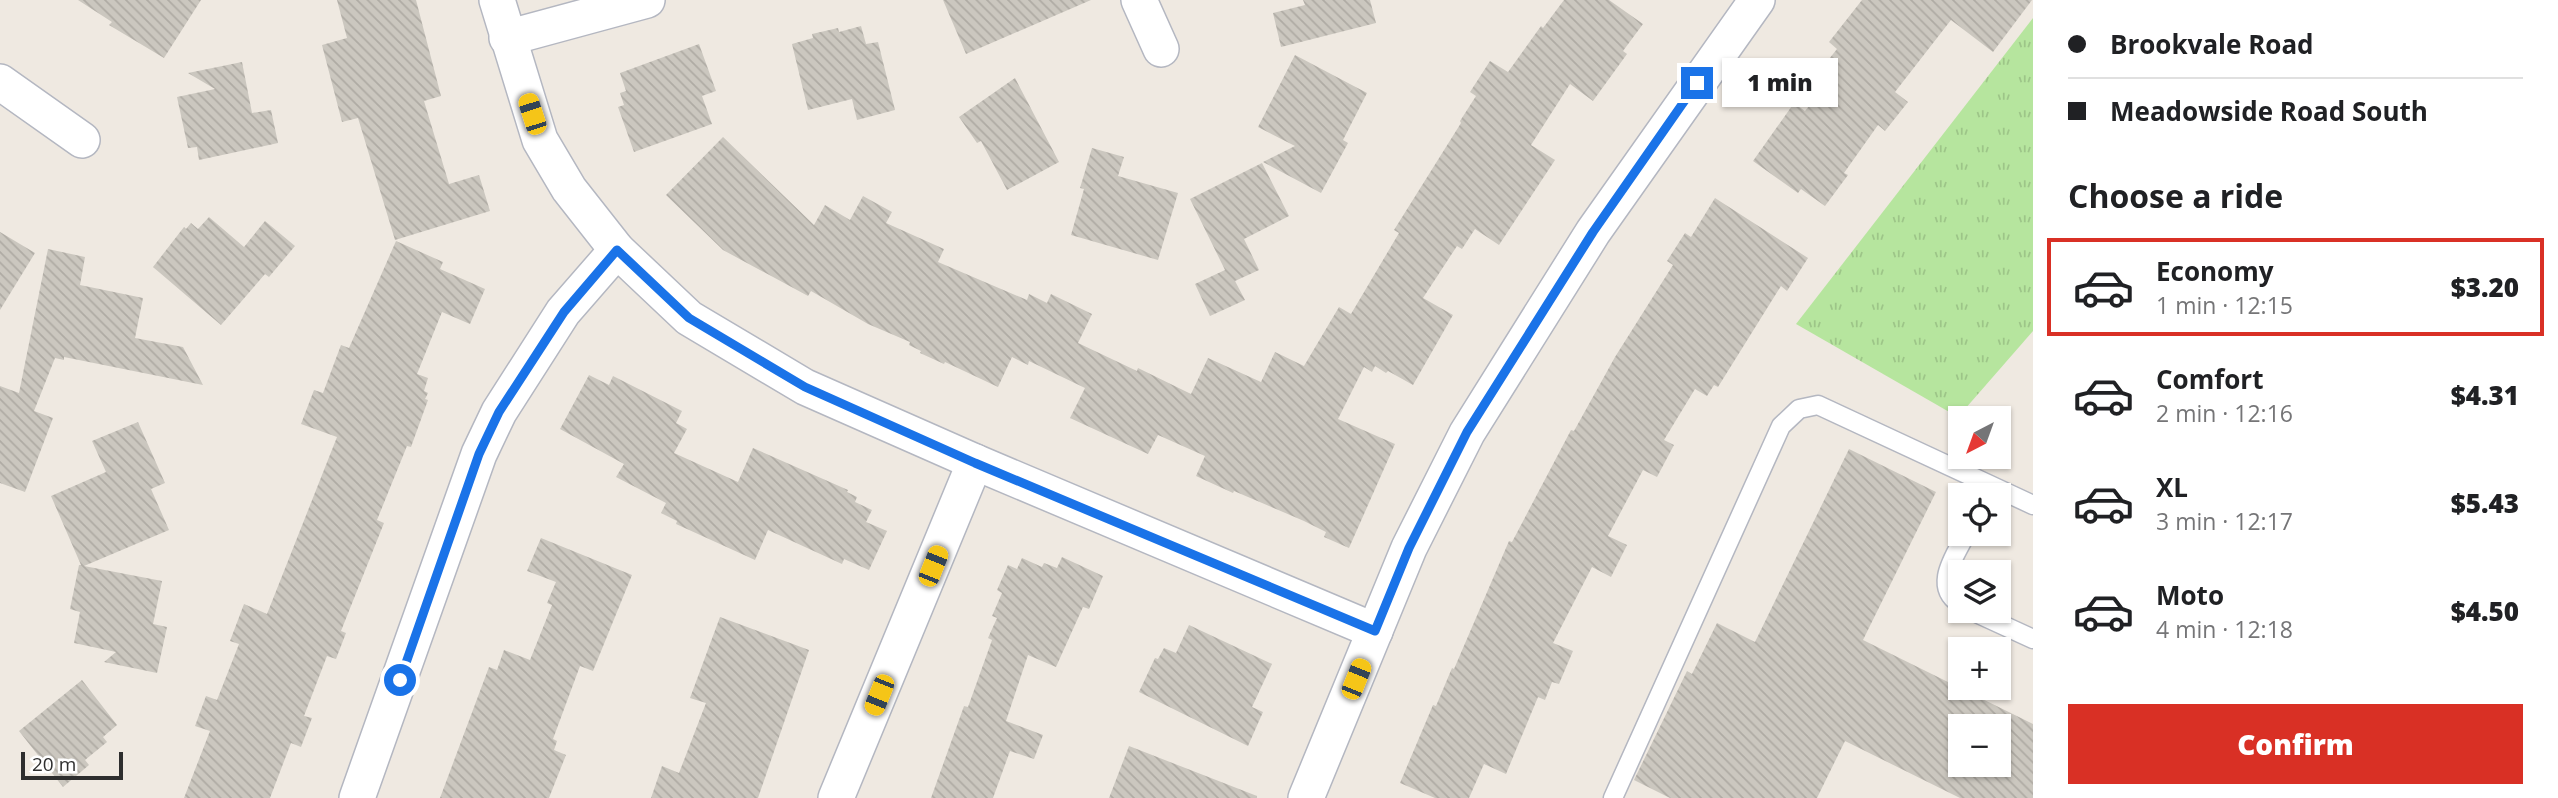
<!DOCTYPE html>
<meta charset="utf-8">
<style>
body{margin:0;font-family:"Open Sans",sans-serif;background:#f2f2f2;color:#202124;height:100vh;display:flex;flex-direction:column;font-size:26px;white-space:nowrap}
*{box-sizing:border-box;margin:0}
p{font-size:23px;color:#757577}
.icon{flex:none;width:38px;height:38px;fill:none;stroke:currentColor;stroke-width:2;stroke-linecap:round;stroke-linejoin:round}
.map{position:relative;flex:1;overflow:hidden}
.drawer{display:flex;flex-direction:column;background:#fff;width:525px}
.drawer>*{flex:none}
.top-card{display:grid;align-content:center;height:154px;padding:0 35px;background:#fff}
.needle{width:46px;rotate:221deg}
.fabs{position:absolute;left:1948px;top:406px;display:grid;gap:14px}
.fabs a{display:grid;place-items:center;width:63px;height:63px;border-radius:0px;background:#fff;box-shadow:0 2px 5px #0004;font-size:35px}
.scale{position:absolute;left:21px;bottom:18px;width:102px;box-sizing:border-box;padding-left:7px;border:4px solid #2e2e2e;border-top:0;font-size:19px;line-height:24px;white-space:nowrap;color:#2e2e2e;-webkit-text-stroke:5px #fff;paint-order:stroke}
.end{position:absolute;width:32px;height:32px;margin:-16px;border:9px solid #1a73e8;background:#fff;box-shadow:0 0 0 4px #fff}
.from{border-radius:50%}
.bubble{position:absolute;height:49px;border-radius:0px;background:#fff;box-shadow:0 2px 5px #0004;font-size:23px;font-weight:800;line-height:49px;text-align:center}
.car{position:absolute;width:21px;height:42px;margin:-21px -10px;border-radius:9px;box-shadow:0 0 5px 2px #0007;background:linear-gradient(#f5c518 24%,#345 0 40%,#f5c518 0 76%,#345 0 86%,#f5c518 0)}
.top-card b{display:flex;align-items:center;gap:24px;height:66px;font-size:26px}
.top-card b+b{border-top:2px solid #e0e0e0}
.top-card i{width:18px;height:18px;background:#202124}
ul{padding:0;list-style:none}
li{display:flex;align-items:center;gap:21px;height:98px;margin:0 14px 10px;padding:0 21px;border:4px solid transparent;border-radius:0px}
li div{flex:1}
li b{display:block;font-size:26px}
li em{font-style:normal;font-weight:800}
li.current{border-color:#d93025}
li>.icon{width:63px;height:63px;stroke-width:1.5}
h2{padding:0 35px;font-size:32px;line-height:84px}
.cta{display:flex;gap:14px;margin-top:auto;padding:14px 35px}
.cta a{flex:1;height:80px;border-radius:0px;background:#d93025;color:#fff;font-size:28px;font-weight:800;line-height:80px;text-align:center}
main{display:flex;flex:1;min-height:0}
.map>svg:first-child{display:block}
.grass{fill:url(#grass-tufts)}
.building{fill:url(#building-back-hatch);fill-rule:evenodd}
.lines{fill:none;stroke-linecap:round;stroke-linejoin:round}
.service-casing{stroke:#b4b7c1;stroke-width:21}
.minor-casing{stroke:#b4b7c1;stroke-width:38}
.service{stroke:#fff;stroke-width:18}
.minor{stroke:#fff;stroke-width:35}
.route{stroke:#1a73e8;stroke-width:9}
</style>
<main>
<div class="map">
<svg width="2033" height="798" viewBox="0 0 2033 798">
<defs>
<pattern id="grass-tufts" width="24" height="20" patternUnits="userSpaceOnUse" patternTransform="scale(1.75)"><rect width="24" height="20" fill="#b6e59e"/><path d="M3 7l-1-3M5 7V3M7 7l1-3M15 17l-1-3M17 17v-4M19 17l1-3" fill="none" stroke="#9dc588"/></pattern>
<pattern id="building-back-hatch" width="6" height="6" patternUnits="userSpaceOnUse" patternTransform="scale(1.75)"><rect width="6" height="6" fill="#cbc7bf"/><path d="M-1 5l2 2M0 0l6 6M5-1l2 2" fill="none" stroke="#afaba4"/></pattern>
</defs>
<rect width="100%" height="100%" fill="#efe9e1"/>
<path class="grass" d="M 2033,18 L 2033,331 L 1958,417 L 1796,324 Z"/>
<g class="building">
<path d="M 78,0 L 201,0 L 164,58 L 109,25 L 112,22 Z"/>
<path d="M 337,0 L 416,0 L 441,96 L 424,101 L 449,184 L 479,175 L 490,211 L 395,240 L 358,118 L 342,122 L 322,45 L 347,38 Z"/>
<path d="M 943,0 L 1091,0 L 966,54 Z"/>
<path d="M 1303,0 L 1370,0 L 1376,23 L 1281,47 L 1273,13 L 1305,5 Z"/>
<path d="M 1564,0 L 1609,0 L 1643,24 L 1623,51 L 1627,54 L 1593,101 L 1570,84 L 1531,145 L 1555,160 L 1499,245 L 1475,229 L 1462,249 L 1457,246 L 1423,298 L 1453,315 L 1413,385 L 1388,371 L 1386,373 L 1375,366 L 1372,372 L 1364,367 L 1338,419 L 1395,444 L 1349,548 L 1324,537 L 1326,532 L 1304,521 L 1234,491 L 1233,493 L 1196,476 L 1205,456 L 1158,435 L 1148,454 L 1070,418 L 1085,388 L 1029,361 L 1028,365 L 1012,357 L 998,387 L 945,362 L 944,364 L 920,353 L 921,351 L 909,345 L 910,342 L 868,324 L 811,291 L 808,296 L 723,250 L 666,195 L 723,137 L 814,225 L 825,205 L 850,220 L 863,196 L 892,212 L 886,223 L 944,249 L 938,262 L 1027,300 L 1029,294 L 1047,303 L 1051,294 L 1092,314 L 1078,343 L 1137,371 L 1138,368 L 1191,394 L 1208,358 L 1261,382 L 1275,352 L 1304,366 L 1339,307 L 1351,314 L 1399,233 L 1394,230 L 1461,123 L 1460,121 L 1476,96 L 1470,92 L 1490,61 L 1508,72 L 1541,26 L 1543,28 Z"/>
<path d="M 1862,0 L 2032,0 L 1993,52 L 1951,20 L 1895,92 L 1908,102 L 1885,131 L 1878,125 L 1844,173 L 1848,175 L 1825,206 L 1801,189 L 1798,193 L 1753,161 L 1794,103 L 1805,111 L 1835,73 L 1825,64 L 1837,49 L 1829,42 Z"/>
<path d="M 861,26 L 866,44 L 878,42 L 895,110 L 857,120 L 852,99 L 808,110 L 792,44 L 813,38 L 812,34 L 838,28 L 839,32 Z"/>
<path d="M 699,44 L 716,91 L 702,96 L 712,124 L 634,152 L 618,107 L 624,105 L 620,93 L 626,91 L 620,73 Z"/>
<path d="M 1295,55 L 1367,93 L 1343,140 L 1348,143 L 1321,193 L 1263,162 L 1295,146 L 1258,127 Z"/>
<path d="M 242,62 L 252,113 L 271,110 L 278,143 L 199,160 L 197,147 L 188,148 L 177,97 L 215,89 L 188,73 Z"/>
<path d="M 1015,78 L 1059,162 L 1007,190 L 981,141 L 977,143 L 959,117 Z"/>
<path d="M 1092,148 L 1124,157 L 1118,176 L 1178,193 L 1158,260 L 1071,235 L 1084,189 L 1080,188 Z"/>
<path d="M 1262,163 L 1289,216 L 1244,239 L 1259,270 L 1235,281 L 1245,300 L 1210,316 L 1195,284 L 1225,270 L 1190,199 Z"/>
<path d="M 1715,198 L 1808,258 L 1787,291 L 1781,286 L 1718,387 L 1714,385 L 1707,396 L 1695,389 L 1664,440 L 1674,445 L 1657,477 L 1643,470 L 1608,536 L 1627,545 L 1611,577 L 1592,567 L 1553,643 L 1573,651 L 1559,684 L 1552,682 L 1545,700 L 1538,697 L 1506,774 L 1484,764 L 1469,798 L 1435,798 L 1400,783 L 1433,705 L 1436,706 L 1452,668 L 1454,669 L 1509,541 L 1512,542 L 1571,430 L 1574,431 L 1615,357 L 1673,265 L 1667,261 L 1685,233 L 1691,237 Z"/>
<path d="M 209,217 L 244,247 L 265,221 L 295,246 L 269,277 L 265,274 L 221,325 L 153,267 L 184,227 L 186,229 L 191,223 L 198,229 Z"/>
<path d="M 0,232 L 35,253 L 0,310 Z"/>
<path d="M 396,241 L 443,262 L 440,269 L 485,289 L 470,324 L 442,312 L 417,374 L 428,378 L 424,391 L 428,393 L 425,399 L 428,400 L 411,447 L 407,446 L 377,520 L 384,523 L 341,631 L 346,633 L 336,659 L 327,656 L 304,716 L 312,718 L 301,747 L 291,743 L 270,798 L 184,798 L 210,731 L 195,726 L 206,696 L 217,700 L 239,644 L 230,641 L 244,604 L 267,614 L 337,437 L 301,424 L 314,390 L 323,393 L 341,345 L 349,348 Z"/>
<path d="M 48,249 L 85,257 L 80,285 L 143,298 L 135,338 L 183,347 L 203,385 L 64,357 L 64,360 L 55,358 L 34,411 L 53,418 L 25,492 L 0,483 L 0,386 L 19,393 Z"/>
<path d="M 589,375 L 609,385 L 613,376 L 682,411 L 676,423 L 687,429 L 674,453 L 738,482 L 753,448 L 848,490 L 847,492 L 857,497 L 855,502 L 872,510 L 866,522 L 887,531 L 869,570 L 844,559 L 842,564 L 768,530 L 755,560 L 676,524 L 677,521 L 661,513 L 666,503 L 616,477 L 624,464 L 560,429 Z"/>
<path d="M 138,422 L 165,483 L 151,489 L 169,530 L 84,566 L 162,581 L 153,624 L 167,627 L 157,673 L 104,662 L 116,652 L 74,643 L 80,612 L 70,609 L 79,565 L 81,565 L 51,496 L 106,472 L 92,441 Z"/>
<path d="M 1849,449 L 1936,492 L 1863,640 L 2033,724 L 2033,798 L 1960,798 L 1845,741 L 1817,798 L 1670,798 L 1634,780 L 1687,671 L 1692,674 L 1717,623 L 1755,642 ZM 1960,726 L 1998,726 L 1998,765 L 1960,765 Z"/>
<path d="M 541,538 L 632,575 L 593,671 L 580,666 L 553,739 L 557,741 L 554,750 L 566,755 L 549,798 L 440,798 L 489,667 L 497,670 L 504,650 L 530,660 L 552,605 L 547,603 L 556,582 L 527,571 Z"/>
<path d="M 1062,557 L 1103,576 L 1089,609 L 1083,607 L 1056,667 L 1028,655 L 1006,721 L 1043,735 L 1034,759 L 1010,751 L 993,798 L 931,798 L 964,706 L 968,707 L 992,640 L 988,638 L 997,618 L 992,616 L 1002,593 L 997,590 L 1008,565 L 1017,569 L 1022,558 L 1042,567 L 1044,563 L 1057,568 Z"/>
<path d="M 720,617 L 809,650 L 758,798 L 651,798 L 662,766 L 679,773 L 706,703 L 690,698 Z"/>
<path d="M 1189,625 L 1272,664 L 1252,707 L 1263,712 L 1248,746 L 1139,692 L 1155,658 L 1158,659 L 1164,648 L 1176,653 Z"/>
<path d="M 82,680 L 117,725 L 103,737 L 107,742 L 85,760 L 89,765 L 63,787 L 19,731 Z"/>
<path d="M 1129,746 L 1257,796 L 1257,798 L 1109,798 Z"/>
</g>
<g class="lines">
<defs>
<g id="service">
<path d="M 1960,604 C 1932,586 1955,556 1966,534"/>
<path d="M 1972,611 L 2033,639"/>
<path d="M 1613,798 L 1781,426 L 1799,409 L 1818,405 L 2033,505"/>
</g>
<g id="minor">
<path d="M 497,0 L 540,140 L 569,189 L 617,250 L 689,318 L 805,387 L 975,462 L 1375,631"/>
<path d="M 1139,0 L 1161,49"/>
<path d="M 507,38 L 647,0"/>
<path d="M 0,82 L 82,140"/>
<path d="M 357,798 L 479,454 L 499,412 L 563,312 L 617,250"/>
<path d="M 836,798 L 975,462"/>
<path d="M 1306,798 L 1409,548 L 1467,433 L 1593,232 L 1757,0"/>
</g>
</defs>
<use href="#service" class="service-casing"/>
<use href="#minor" class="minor-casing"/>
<use href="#service" class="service"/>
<use href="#minor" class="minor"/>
</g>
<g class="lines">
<path class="route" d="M 400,680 L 479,454 L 499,412 L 564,312 L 617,250 L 689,318 L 805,387 L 975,463 L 1375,631 L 1409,548 L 1467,432 L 1593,232 L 1697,83"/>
</g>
</svg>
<div class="fabs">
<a><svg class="needle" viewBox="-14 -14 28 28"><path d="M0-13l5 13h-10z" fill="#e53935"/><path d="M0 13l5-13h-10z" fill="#757577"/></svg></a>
<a><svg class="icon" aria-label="locate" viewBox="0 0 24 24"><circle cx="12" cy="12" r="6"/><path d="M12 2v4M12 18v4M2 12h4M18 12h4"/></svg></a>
<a><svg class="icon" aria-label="layers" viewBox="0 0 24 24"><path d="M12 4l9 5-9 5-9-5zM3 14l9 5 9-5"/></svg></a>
<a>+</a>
<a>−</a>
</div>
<div class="scale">20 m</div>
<i class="end from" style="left:400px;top:680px"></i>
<i class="end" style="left:1697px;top:83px"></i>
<div class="bubble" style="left:1722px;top:58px;width:116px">1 min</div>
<i class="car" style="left:532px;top:114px;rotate:342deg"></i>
<i class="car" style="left:933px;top:566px;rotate:22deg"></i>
<i class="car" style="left:1356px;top:679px;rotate:22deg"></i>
<i class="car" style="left:879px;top:695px;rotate:202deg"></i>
</div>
<section class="drawer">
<div class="top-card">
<b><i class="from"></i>Brookvale Road</b>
<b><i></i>Meadowside Road South</b>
</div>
<h2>Choose a ride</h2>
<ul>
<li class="current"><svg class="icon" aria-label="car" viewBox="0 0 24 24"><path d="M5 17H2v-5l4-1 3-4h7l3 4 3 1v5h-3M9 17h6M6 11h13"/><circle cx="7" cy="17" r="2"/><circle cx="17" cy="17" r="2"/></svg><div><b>Economy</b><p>1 min · 12:15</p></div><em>$3.20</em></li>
<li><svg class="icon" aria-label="car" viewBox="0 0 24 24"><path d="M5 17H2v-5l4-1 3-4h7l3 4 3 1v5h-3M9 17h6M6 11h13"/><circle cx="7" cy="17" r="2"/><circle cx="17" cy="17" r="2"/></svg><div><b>Comfort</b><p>2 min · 12:16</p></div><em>$4.31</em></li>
<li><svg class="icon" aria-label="car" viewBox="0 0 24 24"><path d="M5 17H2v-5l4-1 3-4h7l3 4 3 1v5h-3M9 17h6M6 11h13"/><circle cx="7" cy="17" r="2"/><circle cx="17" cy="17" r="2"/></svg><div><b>XL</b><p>3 min · 12:17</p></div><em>$5.43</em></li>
<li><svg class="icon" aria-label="car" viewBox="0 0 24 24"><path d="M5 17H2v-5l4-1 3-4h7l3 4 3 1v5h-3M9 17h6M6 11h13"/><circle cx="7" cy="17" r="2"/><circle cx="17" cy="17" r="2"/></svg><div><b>Moto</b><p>4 min · 12:18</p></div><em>$4.50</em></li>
</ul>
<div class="cta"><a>Confirm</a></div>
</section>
</main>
